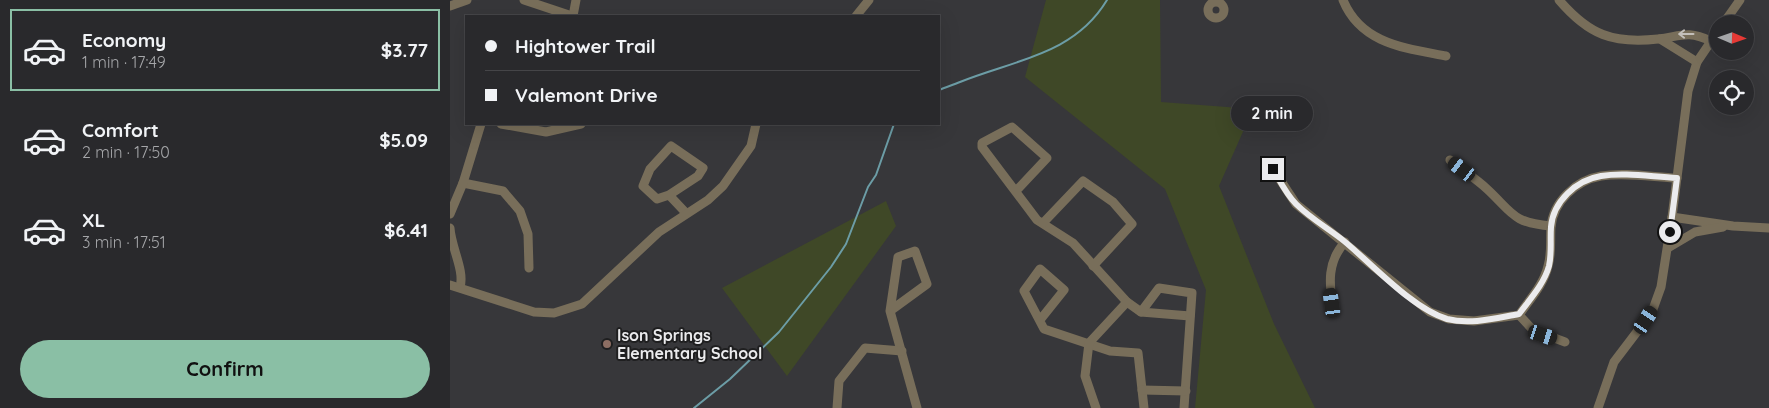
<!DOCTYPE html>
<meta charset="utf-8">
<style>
body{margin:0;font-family:Quicksand,sans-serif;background:#353538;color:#f1f3f6;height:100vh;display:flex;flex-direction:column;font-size:19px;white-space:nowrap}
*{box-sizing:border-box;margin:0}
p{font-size:16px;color:#a5a6a9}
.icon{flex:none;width:28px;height:28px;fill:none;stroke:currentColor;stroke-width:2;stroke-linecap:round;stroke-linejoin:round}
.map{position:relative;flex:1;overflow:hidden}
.sheet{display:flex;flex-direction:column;background:#29292c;width:450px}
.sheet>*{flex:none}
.hud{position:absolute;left:15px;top:15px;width:475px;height:110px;border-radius:0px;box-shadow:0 5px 20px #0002,0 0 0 1px #454548;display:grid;align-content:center;height:110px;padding:0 20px;background:#29292c}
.needle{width:32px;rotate:92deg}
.fabs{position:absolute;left:1259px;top:15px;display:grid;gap:10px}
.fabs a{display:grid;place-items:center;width:45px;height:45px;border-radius:50%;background:#29292c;box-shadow:0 5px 20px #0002,0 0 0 1px #454548;font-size:25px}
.end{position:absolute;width:22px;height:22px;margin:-11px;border:6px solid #ebebed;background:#111;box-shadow:0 0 0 2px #111}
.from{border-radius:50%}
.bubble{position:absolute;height:35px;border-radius:18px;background:#29292c;box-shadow:0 5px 20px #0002,0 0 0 1px #454548;font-size:16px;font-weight:700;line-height:35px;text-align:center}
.car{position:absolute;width:15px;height:30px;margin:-15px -8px;border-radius:6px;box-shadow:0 0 4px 1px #0007;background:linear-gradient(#222 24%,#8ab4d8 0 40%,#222 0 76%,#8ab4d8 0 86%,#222 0)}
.hud b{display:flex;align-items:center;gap:18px;height:48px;font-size:19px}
.hud b+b{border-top:1px solid #454548}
.hud i{width:12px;height:12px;background:#f1f3f6}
ul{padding:9px 0 0;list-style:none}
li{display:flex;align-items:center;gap:15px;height:82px;margin:0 10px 8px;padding:0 10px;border:2px solid transparent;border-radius:0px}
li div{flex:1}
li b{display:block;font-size:19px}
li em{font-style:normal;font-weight:700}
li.active{border-color:#8abfa5}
li>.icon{width:45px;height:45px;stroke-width:1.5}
.action{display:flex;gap:10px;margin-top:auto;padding:10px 20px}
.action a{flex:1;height:58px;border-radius:30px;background:#8abfa5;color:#111;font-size:20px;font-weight:700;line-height:58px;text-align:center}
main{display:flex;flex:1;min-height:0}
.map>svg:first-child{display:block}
.green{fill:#3f4827}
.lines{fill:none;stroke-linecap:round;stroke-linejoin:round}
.stream{stroke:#6c9da6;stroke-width:2}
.minor{stroke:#786e5a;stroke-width:9}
.oneway{stroke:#c3bfba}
.route{stroke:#ebebed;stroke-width:6}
.education-dot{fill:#8d6e63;stroke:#1f1f20;stroke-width:2}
.labels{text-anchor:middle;stroke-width:4;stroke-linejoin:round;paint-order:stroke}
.poi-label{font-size:16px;font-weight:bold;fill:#ebebed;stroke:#1f1f20;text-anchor:start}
</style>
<main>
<section class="sheet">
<ul>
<li class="active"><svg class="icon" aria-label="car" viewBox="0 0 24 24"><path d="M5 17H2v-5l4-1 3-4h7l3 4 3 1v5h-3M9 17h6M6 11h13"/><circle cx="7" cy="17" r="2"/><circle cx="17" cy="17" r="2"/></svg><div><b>Economy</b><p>1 min · 17:49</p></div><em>$3.77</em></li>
<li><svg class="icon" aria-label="car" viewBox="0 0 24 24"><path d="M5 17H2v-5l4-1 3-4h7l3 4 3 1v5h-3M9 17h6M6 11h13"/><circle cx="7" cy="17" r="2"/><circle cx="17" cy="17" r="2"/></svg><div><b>Comfort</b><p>2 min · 17:50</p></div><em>$5.09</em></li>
<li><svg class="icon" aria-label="car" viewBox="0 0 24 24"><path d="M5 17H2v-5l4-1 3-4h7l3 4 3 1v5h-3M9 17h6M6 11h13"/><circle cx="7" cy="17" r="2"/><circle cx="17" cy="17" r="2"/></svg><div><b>XL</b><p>3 min · 17:51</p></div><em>$6.41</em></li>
</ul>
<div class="action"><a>Confirm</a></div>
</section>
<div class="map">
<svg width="1319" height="408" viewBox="0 0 1319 408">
<rect width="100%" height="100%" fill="#37373a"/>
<g class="green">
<path d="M 596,0 L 710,0 L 711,102 L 803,109 L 769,186 L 824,324 L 865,408 L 745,408 L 756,290 L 715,189 L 575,77 Z"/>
<path d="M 436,201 L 446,226 L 337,376 L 272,288 Z"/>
</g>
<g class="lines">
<g class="stream">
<path d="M 489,90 C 496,87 503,85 510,82 C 564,60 624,55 657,0"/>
<path d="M 244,408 L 280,379 L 329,332 L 381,267 L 396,244 L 418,187 L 426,175 L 444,124"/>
</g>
<g class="minor">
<path d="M 74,0 L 122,16"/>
<path d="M 893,0 C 911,44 955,48 996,56"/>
<path d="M 1109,0 C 1139,35 1163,44 1208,39 C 1232,36 1237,30 1261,41"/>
<circle cx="766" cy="10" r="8"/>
<path d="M 0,6 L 17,0"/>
<path d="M 123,16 L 126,0"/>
<path d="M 406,16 L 419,0"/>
<path d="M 1273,24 L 1290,0"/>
<path d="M 1210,39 L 1247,62"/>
<path d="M 51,124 L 96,132 L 131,124"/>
<path d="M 1000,160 C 1012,170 1025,178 1037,189 C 1062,212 1062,223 1101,226"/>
<path d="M 823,169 L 846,204 L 980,312 L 999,319 L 1024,321 L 1069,315 C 1080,299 1094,284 1098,266 C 1102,253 1100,240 1101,227 C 1103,202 1126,180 1151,176 C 1175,172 1203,177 1227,178"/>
<path d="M 13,183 L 53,191 L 70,211 L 78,234 L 79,268"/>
<path d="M 566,191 L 597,158 L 562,127 L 532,143 L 532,147 L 587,220 L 623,243 L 677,302 L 691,312 L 740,316"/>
<path d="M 219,195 L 207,199 L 193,186 L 200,169 L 221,146 L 253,168 L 248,176 L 219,195 L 236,213"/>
<path d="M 0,214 L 13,183 L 31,124"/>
<path d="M 1222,217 L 1283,226 L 1319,228"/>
<path d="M 593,223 L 633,181 L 663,202 L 682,224 L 643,266"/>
<path d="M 0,228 C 1,247 15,271 10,287"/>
<path d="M 1218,248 L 1245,232 L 1273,227"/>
<path d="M 0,285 L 84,312 L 104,313 L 132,304 L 209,232 L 258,200 L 273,186 L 301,146 L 306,124"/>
<path d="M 883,308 C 879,283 877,262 895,242"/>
<path d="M 440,311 L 477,284 L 465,251 L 448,257 L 440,311 L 467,408"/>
<path d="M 691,312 L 709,288 L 742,293 L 734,408"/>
<path d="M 1069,315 L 1083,330 L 1115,342"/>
<path d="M 590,320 L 614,290 L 590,269 L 574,291 L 594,329 L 660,351 L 688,353 L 694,408"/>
<path d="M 692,390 L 736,391"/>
<path d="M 387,408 L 389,381 L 415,348 L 452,351"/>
<path d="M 646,408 L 635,376 L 639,343 L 677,302"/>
<path d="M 1148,408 L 1164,362 L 1202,312 L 1211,287 L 1222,217 L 1238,91 L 1247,62 L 1268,31"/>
</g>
</g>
<defs><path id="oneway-shaft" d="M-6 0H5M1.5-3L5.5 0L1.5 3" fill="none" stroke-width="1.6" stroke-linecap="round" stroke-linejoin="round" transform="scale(1.25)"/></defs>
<use class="oneway" href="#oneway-shaft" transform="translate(1236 34) rotate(180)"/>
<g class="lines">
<path class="route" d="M 823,169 C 830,181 836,194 846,204 C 860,218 879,229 894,241 C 922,264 963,309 997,319 C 1021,325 1046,318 1069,314 C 1080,299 1094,284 1099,266 C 1102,253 1100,240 1101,227 C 1103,202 1126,180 1151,176 C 1175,172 1202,177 1227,178 L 1220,232"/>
</g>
<circle class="education-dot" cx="157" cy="344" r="5"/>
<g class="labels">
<g class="poi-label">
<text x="167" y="341">Ison Springs<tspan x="167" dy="18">Elementary School</tspan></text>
</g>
</g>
</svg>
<div class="fabs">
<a><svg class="needle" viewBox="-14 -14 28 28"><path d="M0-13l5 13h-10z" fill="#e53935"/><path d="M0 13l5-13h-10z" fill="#a5a6a9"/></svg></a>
<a><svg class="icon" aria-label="locate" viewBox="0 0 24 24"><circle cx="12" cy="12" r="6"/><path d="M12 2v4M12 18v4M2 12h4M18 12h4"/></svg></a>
</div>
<i class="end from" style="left:1220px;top:232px"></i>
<i class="end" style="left:823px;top:169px"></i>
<div class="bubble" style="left:781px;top:96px;width:82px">2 min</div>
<i class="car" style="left:1012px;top:169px;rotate:307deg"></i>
<i class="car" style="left:882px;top:303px;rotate:352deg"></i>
<i class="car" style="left:1196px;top:320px;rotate:33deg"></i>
<i class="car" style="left:1093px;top:335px;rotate:108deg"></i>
<div class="hud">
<b><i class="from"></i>Hightower Trail</b>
<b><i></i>Valemont Drive</b>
</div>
</div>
</main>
